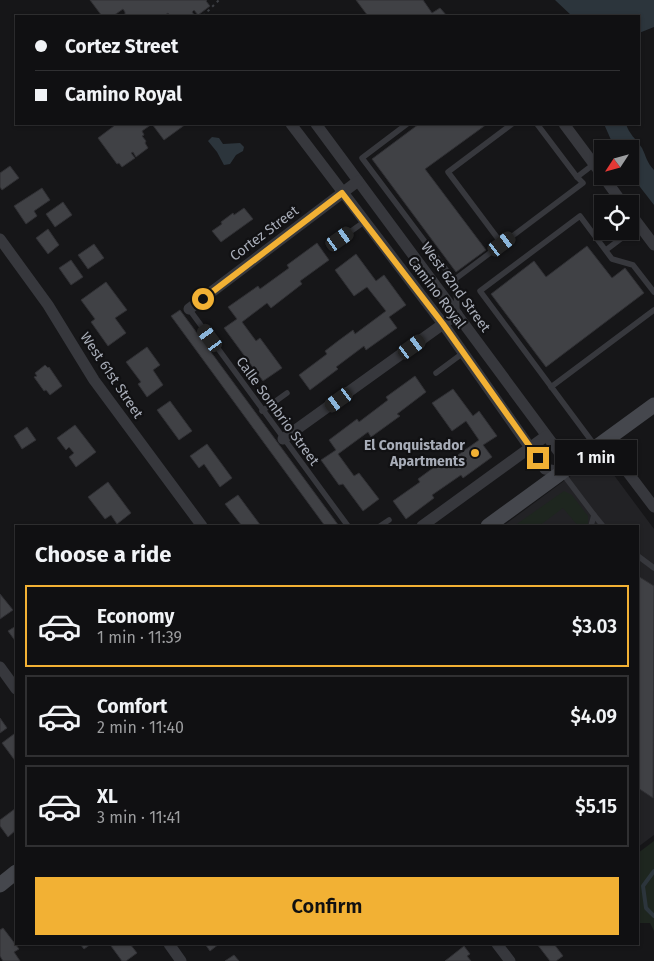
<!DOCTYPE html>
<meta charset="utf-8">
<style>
body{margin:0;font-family:"Fira Sans",sans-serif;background:#1e1e20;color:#f1f3f6;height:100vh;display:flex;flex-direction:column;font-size:19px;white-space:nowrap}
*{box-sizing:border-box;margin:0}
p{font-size:16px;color:#9c9d9f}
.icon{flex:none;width:28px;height:28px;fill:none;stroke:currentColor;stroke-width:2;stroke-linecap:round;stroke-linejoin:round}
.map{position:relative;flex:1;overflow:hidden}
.drawer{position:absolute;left:15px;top:525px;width:624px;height:420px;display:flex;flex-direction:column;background:#101012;border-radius:0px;box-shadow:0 1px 4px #0004,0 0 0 1px #303032}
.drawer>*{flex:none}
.banner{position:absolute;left:15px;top:15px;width:625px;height:110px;border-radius:0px;box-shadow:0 1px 4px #0004,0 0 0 1px #303032;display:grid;align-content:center;height:110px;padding:0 20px;background:#101012}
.needle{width:32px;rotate:234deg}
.tools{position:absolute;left:594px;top:140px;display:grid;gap:10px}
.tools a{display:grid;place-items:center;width:45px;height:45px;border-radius:0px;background:#101012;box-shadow:0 1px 4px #0004,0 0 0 1px #303032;font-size:25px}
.end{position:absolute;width:22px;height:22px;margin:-11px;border:6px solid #f2b134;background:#111;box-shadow:0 0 0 2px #111}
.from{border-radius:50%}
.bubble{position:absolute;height:35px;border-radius:0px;background:#101012;box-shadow:0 1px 4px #0004,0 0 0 1px #303032;font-size:16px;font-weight:600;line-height:35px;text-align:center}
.car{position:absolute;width:15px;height:30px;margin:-15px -8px;border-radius:6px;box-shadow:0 0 4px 1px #0007;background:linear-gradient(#222 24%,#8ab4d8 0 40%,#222 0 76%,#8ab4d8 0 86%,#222 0)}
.banner b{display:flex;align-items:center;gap:18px;height:48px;font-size:19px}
.banner b+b{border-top:1px solid #303032}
.banner i{width:12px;height:12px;background:#f1f3f6}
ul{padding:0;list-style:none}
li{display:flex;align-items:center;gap:15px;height:82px;margin:0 10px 8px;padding:0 10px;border:2px solid #303032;border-radius:0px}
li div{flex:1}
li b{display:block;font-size:19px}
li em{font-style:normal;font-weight:600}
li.selected{border-color:#f2b134}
li>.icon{width:45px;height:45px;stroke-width:1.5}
h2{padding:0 20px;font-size:22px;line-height:60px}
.cta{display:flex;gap:10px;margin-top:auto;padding:10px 20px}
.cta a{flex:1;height:58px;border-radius:0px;background:#f2b134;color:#111;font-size:20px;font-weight:600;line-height:58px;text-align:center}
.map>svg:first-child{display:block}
.built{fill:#222225}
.green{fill:#1e261f}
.water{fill:#2c353c}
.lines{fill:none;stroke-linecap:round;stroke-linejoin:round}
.stream{stroke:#2c353c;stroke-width:4}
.building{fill:#404145;stroke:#303034}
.path{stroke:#3d3f44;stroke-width:2;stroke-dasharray:2.5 4;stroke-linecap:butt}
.lane{stroke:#37383d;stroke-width:5.5}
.street{stroke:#37383d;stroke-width:11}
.secondary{stroke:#45474d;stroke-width:15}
.route{stroke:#f2b134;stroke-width:6}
.poi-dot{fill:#f2b134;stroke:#111113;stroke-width:2}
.labels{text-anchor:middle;stroke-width:4.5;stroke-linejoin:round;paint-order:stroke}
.street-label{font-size:14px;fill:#a8adb8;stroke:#111113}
.poi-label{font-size:14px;font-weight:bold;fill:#a8adb8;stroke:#111113;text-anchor:end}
</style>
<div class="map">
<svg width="654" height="961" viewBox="0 0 654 961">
<rect width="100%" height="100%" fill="#161618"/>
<path class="built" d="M 599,455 L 654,529 L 654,835 L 638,847 L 638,526 L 503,526 Z"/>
<g class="green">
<path d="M 564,491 L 572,495 L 588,516 L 588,524 L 585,526 L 578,526 L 563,508 L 539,526 L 514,526 Z"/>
<path d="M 654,841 L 654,931 L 650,923 L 638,923 L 638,853 Z"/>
</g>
<g class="water">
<path d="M 555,0 L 654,0 L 654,27 L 639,33 L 639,16 L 572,16 Z"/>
<path d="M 604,124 L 626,124 C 629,134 636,139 642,148 C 646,156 647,163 654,170 L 654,205 L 630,174 L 630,149 L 615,149 Z"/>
<path d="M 212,137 L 219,138 L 223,144 L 240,143 L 244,147 L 243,151 L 236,155 L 230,164 L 224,165 L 217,152 L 208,141 Z"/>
</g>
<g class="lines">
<path class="stream" d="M 654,871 L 643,886 L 646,908 L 654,916"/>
</g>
<g class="building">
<path d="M 90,0 L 207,0 L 206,1 L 210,6 L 198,15 L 194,10 L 192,12 L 195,16 L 171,16 L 168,13 L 164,16 L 125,16 L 125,12 L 123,9 L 113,16 L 102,16 Z"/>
<path d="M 356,0 L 423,0 L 432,13 L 440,8 L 447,16 L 368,16 Z"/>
<path d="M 112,124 L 152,124 L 142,131 L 144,135 L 142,136 L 146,141 L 145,143 L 148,148 L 136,157 L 133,152 L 131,153 L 135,158 L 122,167 L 119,163 L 117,164 L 98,138 L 114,126 Z"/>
<path d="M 152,124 L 186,124 L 164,140 Z"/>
<path d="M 419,124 L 487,124 L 425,169 L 486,250 L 456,272 L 372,159 Z"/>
<path d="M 10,166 L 19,178 L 2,190 L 0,187 L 0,173 Z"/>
<path d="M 42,188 L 50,200 L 34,211 L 37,216 L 26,224 L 14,206 Z"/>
<path d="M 63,202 L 72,215 L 55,227 L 46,214 Z"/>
<path d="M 244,208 L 253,219 L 221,242 L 212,231 L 222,224 L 221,222 L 233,213 L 234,215 Z"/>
<path d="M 48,229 L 59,245 L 48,254 L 36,238 Z"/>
<path d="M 317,243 L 329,260 L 300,281 L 302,284 L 271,308 L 267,303 L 242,322 L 256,341 L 260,338 L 282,368 L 263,381 L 224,328 L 237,319 L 228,307 L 258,286 L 260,289 L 289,268 L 287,265 Z"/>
<path d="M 94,244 L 104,258 L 88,269 L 78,255 Z"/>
<path d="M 587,246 L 612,278 L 625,268 L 644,293 L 546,367 L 491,294 L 534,261 L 546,277 Z"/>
<path d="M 356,254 L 376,281 L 384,275 L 406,305 L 389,317 L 397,328 L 366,350 L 364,346 L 336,367 L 338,369 L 310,390 L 299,375 L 327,354 L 325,351 L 338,341 L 353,330 L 355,334 L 386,311 L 367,287 L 354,296 L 335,270 Z"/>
<path d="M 71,260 L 83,277 L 71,285 L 59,268 Z"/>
<path d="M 106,282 L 127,310 L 115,318 L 126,333 L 108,346 L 91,322 L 95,319 L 81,300 Z"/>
<path d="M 180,310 L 339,526 L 325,526 L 171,316 Z"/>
<path d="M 147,347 L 160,365 L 153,370 L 163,385 L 147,397 L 138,384 L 141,382 L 126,362 Z"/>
<path d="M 45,365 L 48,368 L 49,367 L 62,386 L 50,395 L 46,390 L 44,391 L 34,377 L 37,376 L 35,373 Z"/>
<path d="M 415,376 L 426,392 L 397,414 L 400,416 L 371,437 L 368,432 L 338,454 L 354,476 L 359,473 L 379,499 L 363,511 L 343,484 L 339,485 L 321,460 L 336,450 L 329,440 L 357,419 L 359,422 L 388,400 L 386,397 Z"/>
<path d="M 453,389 L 473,416 L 479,411 L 497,436 L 483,445 L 492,457 L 463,478 L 461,475 L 432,495 L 434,498 L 406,519 L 393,501 L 420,482 L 418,479 L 448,457 L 451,460 L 479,440 L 466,421 L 452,431 L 432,403 Z"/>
<path d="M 170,401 L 192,431 L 179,440 L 157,410 Z"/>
<path d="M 75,425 L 96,452 L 76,467 L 69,457 L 74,453 L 69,447 L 66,450 L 57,438 Z"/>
<path d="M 27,427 L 36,440 L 22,449 L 14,436 Z"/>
<path d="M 207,444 L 232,478 L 220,487 L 204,464 L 199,468 L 190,456 Z"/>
<path d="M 108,482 L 131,513 L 117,524 L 111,515 L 105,519 L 88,497 Z"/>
<path d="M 238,495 L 261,526 L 242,526 L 225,504 Z"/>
<path d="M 638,576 L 654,586 L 653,798 L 638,788 Z"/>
<path d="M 0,594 L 13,610 L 0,619 Z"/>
<path d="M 16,626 L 16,642 L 8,631 Z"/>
<path d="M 0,718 L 7,728 L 0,733 Z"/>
<path d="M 14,734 L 16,736 L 16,762 L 2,743 Z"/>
<path d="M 16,808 L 16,830 L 8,837 L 0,826 L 0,820 Z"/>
<path d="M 3,928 L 19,949 L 14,952 L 20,961 L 3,961 L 0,956 L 0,930 Z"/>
<path d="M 80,944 L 91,944 L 84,949 Z"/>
<path d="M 114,944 L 130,944 L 137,953 L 126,961 L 122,961 L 111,946 Z"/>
<path d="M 205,944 L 219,944 L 210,951 Z"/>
<path d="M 537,944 L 554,944 L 563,956 L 556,961 L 550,961 Z"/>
<path d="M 464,946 L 470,954 L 467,956 L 471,961 L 445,961 Z"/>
<path d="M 234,955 L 239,961 L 225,961 Z"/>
</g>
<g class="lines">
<path class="path" d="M 203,16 L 219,0"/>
<g class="lane">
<path d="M 407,124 L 362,158 L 456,283 L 457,312"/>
<path d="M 537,124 L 577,177 L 594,164"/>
<path d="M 340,239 L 364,222"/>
<path d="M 502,244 L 448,172 L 512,124"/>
<path d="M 606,250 L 639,225"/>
<path d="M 454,280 L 583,183 L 577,177"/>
<path d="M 189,309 L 348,526"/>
<path d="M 436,373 L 463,353"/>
<path d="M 551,387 L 654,310"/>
<path d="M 262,411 L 287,393"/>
<path d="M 596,447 L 480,291 L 580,216 L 612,259 L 633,265 L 654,292"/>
<path d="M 563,474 L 594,515 L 591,526"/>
<path d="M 594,515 L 603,526"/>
<path d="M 380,526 L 389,520"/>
<path d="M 638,556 L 654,568"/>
</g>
<g class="street">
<path d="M 291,124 L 443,324 L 545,469 L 561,472 L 561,455 L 316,124"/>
<path d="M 564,124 L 602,175"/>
<path d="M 603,176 L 623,204"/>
<path d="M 630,213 L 654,245"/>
<path d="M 0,239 L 48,305 L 94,380 L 202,526"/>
<path d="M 189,309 L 358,181"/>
<path d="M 283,439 L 457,314"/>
<path d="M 604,441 L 654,507"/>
<path d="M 422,526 L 546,436"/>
<path d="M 0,667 L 16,689"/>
<path d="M 169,944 L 181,961"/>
<path d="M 497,944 L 510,961"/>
</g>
<g class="secondary">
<path d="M 488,526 L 654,405"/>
<path d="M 0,885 L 16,872"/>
</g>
</g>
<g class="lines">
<path class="route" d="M 203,299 L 342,193 L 443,324 L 538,458"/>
</g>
<circle class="poi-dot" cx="475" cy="453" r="5"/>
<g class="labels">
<g class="street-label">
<text transform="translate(264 233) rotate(-37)" y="5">Cortez Street</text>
<text transform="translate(456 287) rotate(54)" y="5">West 62nd Street</text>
<text transform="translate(437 292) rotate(53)" y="5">Camino Royal</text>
<text transform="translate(112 375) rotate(56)" y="5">West 61st Street</text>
<text transform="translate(278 411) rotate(54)" y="5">Calle Sombrio Street</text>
</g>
<g class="poi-label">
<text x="465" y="450">El Conquistador<tspan x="465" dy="16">Apartments</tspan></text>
</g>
</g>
</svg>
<div class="tools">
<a><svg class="needle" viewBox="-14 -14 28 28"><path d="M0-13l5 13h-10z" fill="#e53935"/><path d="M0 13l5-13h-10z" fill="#9c9d9f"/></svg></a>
<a><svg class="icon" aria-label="locate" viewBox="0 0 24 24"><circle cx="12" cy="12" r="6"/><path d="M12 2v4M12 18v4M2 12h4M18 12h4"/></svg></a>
</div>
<i class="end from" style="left:203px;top:299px"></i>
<i class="end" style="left:538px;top:458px"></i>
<div class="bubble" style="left:555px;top:440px;width:82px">1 min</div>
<i class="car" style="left:340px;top:239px;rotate:55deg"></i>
<i class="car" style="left:502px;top:244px;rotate:53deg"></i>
<i class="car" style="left:210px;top:338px;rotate:324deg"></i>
<i class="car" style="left:412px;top:347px;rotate:54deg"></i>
<i class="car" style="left:339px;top:400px;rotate:234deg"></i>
<div class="banner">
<b><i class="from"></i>Cortez Street</b>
<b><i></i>Camino Royal</b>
</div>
<section class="drawer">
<h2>Choose a ride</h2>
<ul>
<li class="selected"><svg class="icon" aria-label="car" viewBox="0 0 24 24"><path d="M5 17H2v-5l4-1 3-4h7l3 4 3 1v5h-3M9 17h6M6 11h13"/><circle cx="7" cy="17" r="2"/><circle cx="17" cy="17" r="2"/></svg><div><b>Economy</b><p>1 min · 11:39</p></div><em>$3.03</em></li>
<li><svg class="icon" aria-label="car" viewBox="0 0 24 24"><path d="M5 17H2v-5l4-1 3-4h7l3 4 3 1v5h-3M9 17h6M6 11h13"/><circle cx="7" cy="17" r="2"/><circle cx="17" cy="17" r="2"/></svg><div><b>Comfort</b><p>2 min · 11:40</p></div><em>$4.09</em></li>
<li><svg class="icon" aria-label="car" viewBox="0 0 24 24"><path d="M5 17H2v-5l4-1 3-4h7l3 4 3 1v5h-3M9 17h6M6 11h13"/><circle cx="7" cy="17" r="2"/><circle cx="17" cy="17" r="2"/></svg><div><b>XL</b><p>3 min · 11:41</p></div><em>$5.15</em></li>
</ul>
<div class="cta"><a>Confirm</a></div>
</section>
</div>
